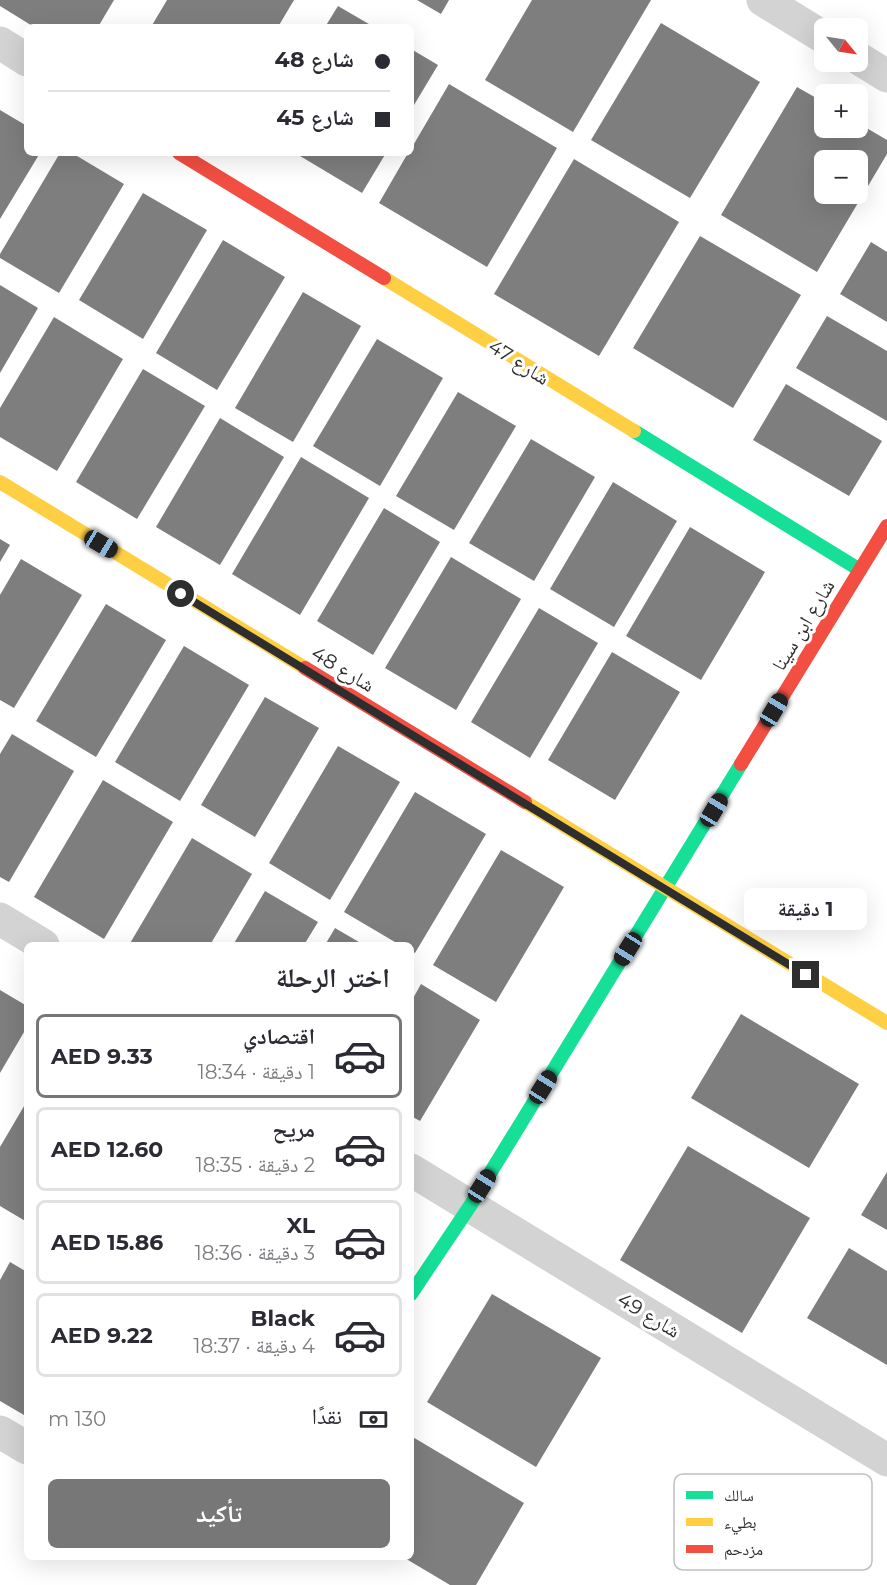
<!DOCTYPE html>
<html lang="ar">
<meta charset="utf-8">
<style>
body{margin:0;font-family:Montserrat,"Noto Naskh Arabic",sans-serif;background:#f2f2f3;color:#2b2b33;direction:rtl;height:100vh;display:flex;flex-direction:column;font-size:22px;white-space:nowrap}
*{box-sizing:border-box;margin:0}
p{font-size:20px;color:#7c7c81}
.icon{flex:none;width:33px;height:33px;fill:none;stroke:currentColor;stroke-width:2;stroke-linecap:round;stroke-linejoin:round}
.map{position:relative;flex:1;overflow:hidden;direction:ltr}
.side{position:absolute;left:24px;top:942px;width:390px;height:618px;display:flex;flex-direction:column;background:#fff;border-radius:9px;box-shadow:0 6px 24px #0002;direction:rtl}
.side>*{flex:none}
.top-card{position:absolute;left:24px;top:24px;width:390px;height:132px;border-radius:9px;box-shadow:0 6px 24px #0002;direction:rtl;display:grid;align-content:center;height:132px;padding:0 24px;background:#fff}
.needle{width:39px;rotate:120deg}
.fabs{position:absolute;left:814px;top:18px;display:grid;gap:12px}
.fabs a{display:grid;place-items:center;width:54px;height:54px;border-radius:9px;background:#fff;box-shadow:0 6px 24px #0002;font-size:30px}
.end{position:absolute;width:27px;height:27px;margin:-14px;border:8px solid #2e2e2e;background:#fff;box-shadow:0 0 0 3px #fff}
.from{border-radius:50%}
.bubble{position:absolute;height:42px;border-radius:9px;background:#fff;box-shadow:0 6px 24px #0002;font-size:20px;font-weight:700;line-height:42px;text-align:center;direction:rtl}
.car{position:absolute;width:18px;height:36px;margin:-18px -9px;border-radius:8px;box-shadow:0 0 4px 2px #0007;background:linear-gradient(#222 24%,#8ab4d8 0 40%,#222 0 76%,#8ab4d8 0 86%,#222 0)}
.top-card b{display:flex;align-items:center;gap:21px;height:57px;font-size:22px}
.top-card b+b{border-top:2px solid #e1e1e2}
.top-card i{width:15px;height:15px;background:#2b2b33}
ul{padding:0;list-style:none}
li{display:flex;align-items:center;gap:18px;height:84px;margin:0 12px 9px;padding:0 12px;border:3px solid #e1e1e2;border-radius:9px}
li div{flex:1}
li b{display:block;font-size:22px}
li em{font-style:normal;font-weight:700}
li.current{border-color:#777}
li>.icon{width:54px;height:54px;stroke-width:1.5}
h2{padding:0 24px;font-size:27px;line-height:72px}
.pay{display:flex;align-items:center;gap:15px;height:66px;padding:0 24px;font-size:22px}
.pay p{margin-inline-start:auto}
.primary-button{display:flex;gap:12px;margin-top:auto;padding:12px 24px}
.primary-button a{flex:1;height:69px;border-radius:9px;background:#777;color:#fff;font-size:24px;font-weight:700;line-height:69px;text-align:center}
.map>svg:first-child{display:block}
.building{fill:#7e7e7e;fill-rule:evenodd}
.lines{fill:none;stroke-linecap:round;stroke-linejoin:round}
.street{stroke:#d3d3d3;stroke-width:33}
.fast{stroke:#16e098;stroke-width:14}
.slow{stroke:#ffcf43;stroke-width:14}
.jam{stroke:#f24e42;stroke-width:14}
.route{stroke:#2e2e2e;stroke-width:8}
.labels{text-anchor:middle;stroke-width:6;stroke-linejoin:round;paint-order:stroke}
.street-label{font-size:20px;fill:#2e2e2e;stroke:#fff}
.key{fill:#fff;stroke:#c0c0c0;stroke-width:1.5}
.key-label{font-size:16px;fill:#2e2e2e}
</style>
<div class="map">
<svg width="887" height="1585" viewBox="0 0 887 1585">
<rect width="100%" height="100%" fill="#fff"/>
<g class="building">
<path d="M 0,0 L 114,0 L 98,27 L 34,27 L 0,6 Z"/>
<path d="M 167,0 L 294,0 L 278,27 L 151,27 Z"/>
<path d="M 417,0 L 449,0 L 441,14 Z"/>
<path d="M 532,0 L 651,0 L 573,132 L 485,80 Z"/>
<path d="M 338,6 L 374,27 L 325,27 Z"/>
<path d="M 661,23 L 760,82 L 690,198 L 591,140 Z"/>
<path d="M 411,49 L 438,65 L 411,110 Z"/>
<path d="M 449,84 L 557,148 L 487,267 L 379,203 L 408,153 L 411,153 L 411,149 Z"/>
<path d="M 797,87 L 825,103 L 825,128 L 858,128 L 858,123 L 887,140 L 887,154 L 817,272 L 721,215 ZM 825,160 L 858,160 L 858,194 L 825,194 Z"/>
<path d="M 0,110 L 27,126 L 27,153 L 40,153 L 0,219 Z"/>
<path d="M 60,153 L 72,153 L 124,184 L 59,293 L 0,258 L 0,254 Z"/>
<path d="M 295,153 L 386,153 L 362,193 Z"/>
<path d="M 574,159 L 679,222 L 599,356 L 494,294 Z"/>
<path d="M 143,193 L 207,230 L 143,339 L 79,300 Z"/>
<path d="M 700,236 L 801,295 L 733,408 L 633,348 Z"/>
<path d="M 223,240 L 285,277 L 217,390 L 156,353 Z"/>
<path d="M 871,242 L 887,252 L 887,322 L 840,294 Z"/>
<path d="M 0,285 L 38,308 L 0,373 Z"/>
<path d="M 303,292 L 361,326 L 293,442 L 235,408 Z"/>
<path d="M 827,316 L 887,351 L 887,421 L 796,368 Z"/>
<path d="M 54,317 L 123,359 L 57,471 L 0,437 L 0,408 Z"/>
<path d="M 377,339 L 443,378 L 380,486 L 313,446 Z"/>
<path d="M 143,369 L 205,406 L 137,519 L 76,482 Z"/>
<path d="M 786,384 L 882,441 L 849,496 L 753,440 Z"/>
<path d="M 458,392 L 516,426 L 454,530 L 396,496 Z"/>
<path d="M 220,418 L 284,457 L 220,565 L 156,527 Z"/>
<path d="M 531,439 L 595,477 L 534,581 L 469,543 Z"/>
<path d="M 301,457 L 369,498 L 300,615 L 232,574 Z"/>
<path d="M 613,482 L 677,521 L 614,627 L 550,589 Z"/>
<path d="M 384,508 L 440,542 L 373,655 L 317,621 Z"/>
<path d="M 690,527 L 765,572 L 701,680 L 626,636 Z"/>
<path d="M 0,539 L 10,545 L 0,562 Z"/>
<path d="M 451,557 L 521,599 L 456,710 L 385,668 Z"/>
<path d="M 21,559 L 82,595 L 14,708 L 0,700 L 0,595 Z"/>
<path d="M 106,604 L 166,640 L 96,757 L 36,721 Z"/>
<path d="M 539,608 L 598,643 L 530,758 L 471,722 Z"/>
<path d="M 184,646 L 249,685 L 180,801 L 115,762 Z"/>
<path d="M 612,652 L 680,692 L 615,800 L 548,760 Z"/>
<path d="M 265,697 L 319,728 L 255,837 L 201,805 Z"/>
<path d="M 12,734 L 74,771 L 9,882 L 0,877 L 0,754 Z"/>
<path d="M 338,746 L 400,782 L 330,900 L 269,863 Z"/>
<path d="M 103,780 L 173,822 L 104,939 L 34,897 Z"/>
<path d="M 415,792 L 486,834 L 415,953 L 411,951 L 411,945 L 400,945 L 344,912 Z"/>
<path d="M 192,838 L 252,874 L 210,945 L 129,945 Z"/>
<path d="M 501,850 L 564,887 L 496,1002 L 433,965 Z"/>
<path d="M 265,891 L 318,922 L 304,945 L 233,945 Z"/>
<path d="M 335,928 L 364,945 L 325,945 Z"/>
<path d="M 421,984 L 480,1020 L 420,1121 L 411,1116 L 411,1002 Z"/>
<path d="M 0,990 L 27,1006 L 27,1027 L 0,1073 Z"/>
<path d="M 741,1014 L 859,1084 L 809,1168 L 691,1098 Z"/>
<path d="M 27,1101 L 27,1222 L 0,1206 L 0,1147 Z"/>
<path d="M 688,1146 L 810,1218 L 742,1333 L 620,1260 Z"/>
<path d="M 887,1172 L 887,1230 L 861,1215 Z"/>
<path d="M 849,1248 L 887,1271 L 887,1365 L 807,1318 Z"/>
<path d="M 10,1262 L 27,1272 L 27,1410 L 24,1415 L 0,1401 L 0,1280 Z"/>
<path d="M 492,1294 L 601,1358 L 536,1467 L 427,1402 Z"/>
<path d="M 411,1436 L 524,1503 L 476,1585 L 450,1585 L 403,1557 L 411,1557 Z"/>
</g>
<g class="lines">
<g class="street">
<path d="M 763,0 L 825,38"/>
<path d="M 0,43 L 27,60"/>
<path d="M 858,58 L 887,76"/>
<path d="M 0,919 L 43,945"/>
<path d="M 411,1170 L 887,1460"/>
<path d="M 0,1432 L 27,1448"/>
</g>
<g class="fast">
<path d="M 634,431 L 860,570"/>
<path d="M 411,1294 L 470,1206 L 741,764"/>
</g>
<g class="slow">
<path d="M 384,278 L 634,431"/>
<path d="M 0,482 L 305,668"/>
<path d="M 525,802 L 887,1023"/>
</g>
<g class="jam">
<path d="M 179,153 L 384,278"/>
<path d="M 305,668 L 525,802"/>
<path d="M 741,764 L 887,526"/>
</g>
</g>
<g class="lines">
<path class="route" d="M 181,594 L 806,975"/>
</g>
<g class="labels">
<g class="street-label">
<text transform="translate(519 362) rotate(32)" y="7">شارع 47</text>
<text transform="translate(803 625) rotate(-59)" y="7">شارع ابن سينا</text>
<text transform="translate(343 669) rotate(31)" y="7">شارع 48</text>
<text transform="translate(649 1315) rotate(31)" y="7">شارع 49</text>
</g>
</g>
<rect x="674" y="1474" width="198" height="96" rx="9" class="key"/>
<rect x="686" y="1491" width="27" height="8" fill="#16e098"/>
<rect x="686" y="1518" width="27" height="8" fill="#ffcf43"/>
<rect x="686" y="1545" width="27" height="8" fill="#f24e42"/>
<g class="key-label">
<text x="724" y="1501">سالك</text>
<text x="724" y="1528">بطيء</text>
<text x="724" y="1555">مزدحم</text>
</g>
</svg>
<div class="fabs">
<a><svg class="needle" viewBox="-14 -14 28 28"><path d="M0-13l5 13h-10z" fill="#e53935"/><path d="M0 13l5-13h-10z" fill="#7c7c81"/></svg></a>
<a>+</a>
<a>−</a>
</div>
<i class="end from" style="left:181px;top:594px"></i>
<i class="end" style="left:806px;top:975px"></i>
<div class="bubble" style="left:744px;top:888px;width:123px">1 دقيقة</div>
<i class="car" style="left:101px;top:544px;rotate:121deg"></i>
<i class="car" style="left:774px;top:710px;rotate:31deg"></i>
<i class="car" style="left:714px;top:810px;rotate:31deg"></i>
<i class="car" style="left:628px;top:949px;rotate:212deg"></i>
<i class="car" style="left:543px;top:1087px;rotate:32deg"></i>
<i class="car" style="left:482px;top:1186px;rotate:32deg"></i>
<div class="top-card">
<b><i class="from"></i>شارع 48</b>
<b><i></i>شارع 45</b>
</div>
<section class="side">
<h2>اختر الرحلة</h2>
<ul>
<li class="current"><svg class="icon" aria-label="car" viewBox="0 0 24 24"><path d="M5 17H2v-5l4-1 3-4h7l3 4 3 1v5h-3M9 17h6M6 11h13"/><circle cx="7" cy="17" r="2"/><circle cx="17" cy="17" r="2"/></svg><div><b>اقتصادي</b><p>1 دقيقة · 18:34</p></div><em>AED 9.33</em></li>
<li><svg class="icon" aria-label="car" viewBox="0 0 24 24"><path d="M5 17H2v-5l4-1 3-4h7l3 4 3 1v5h-3M9 17h6M6 11h13"/><circle cx="7" cy="17" r="2"/><circle cx="17" cy="17" r="2"/></svg><div><b>مريح</b><p>2 دقيقة · 18:35</p></div><em>AED 12.60</em></li>
<li><svg class="icon" aria-label="car" viewBox="0 0 24 24"><path d="M5 17H2v-5l4-1 3-4h7l3 4 3 1v5h-3M9 17h6M6 11h13"/><circle cx="7" cy="17" r="2"/><circle cx="17" cy="17" r="2"/></svg><div><b>XL</b><p>3 دقيقة · 18:36</p></div><em>AED 15.86</em></li>
<li><svg class="icon" aria-label="car" viewBox="0 0 24 24"><path d="M5 17H2v-5l4-1 3-4h7l3 4 3 1v5h-3M9 17h6M6 11h13"/><circle cx="7" cy="17" r="2"/><circle cx="17" cy="17" r="2"/></svg><div><b>Black</b><p>4 دقيقة · 18:37</p></div><em>AED 9.22</em></li>
</ul>
<div class="pay"><svg class="icon" aria-label="cash" viewBox="0 0 24 24"><path d="M3 7h18v10H3z"/><circle cx="12" cy="12" r="2"/></svg>نقدًا<p>130 m</p></div>
<div class="primary-button"><a>تأكيد</a></div>
</section>
</div>
